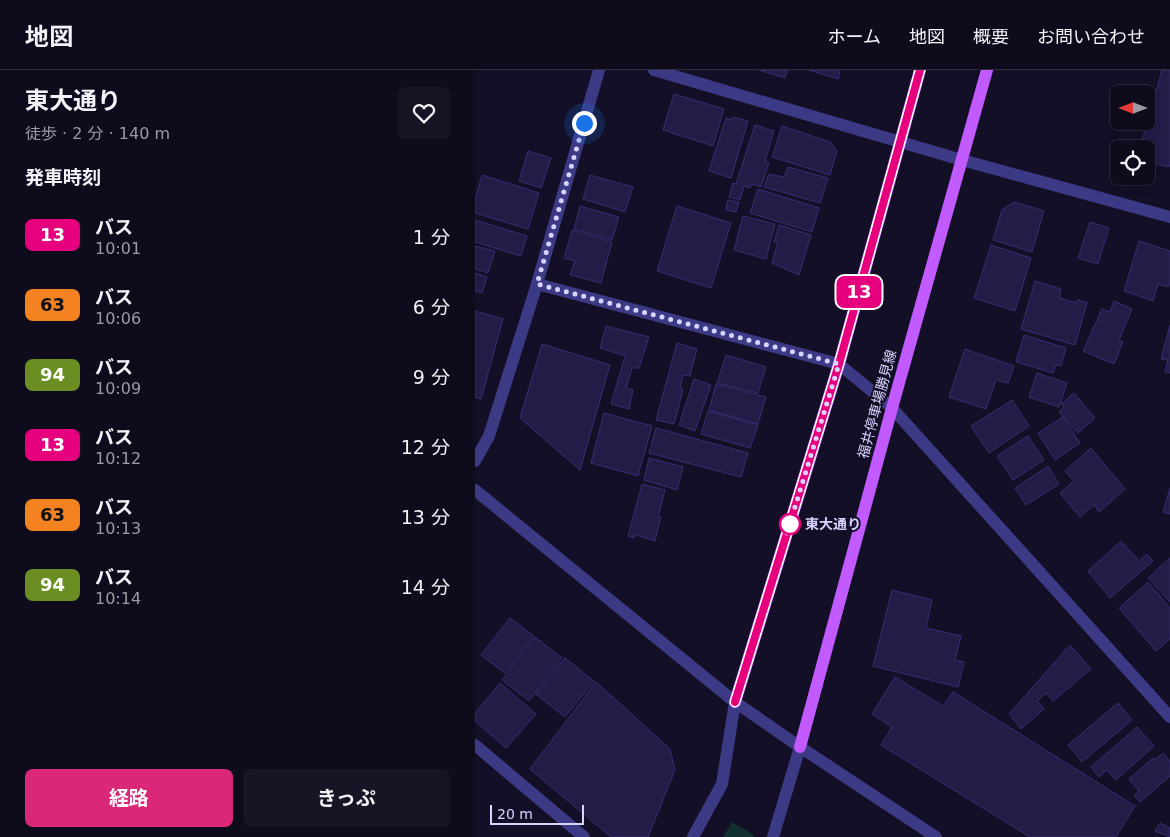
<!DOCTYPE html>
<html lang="ja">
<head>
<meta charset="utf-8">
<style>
  body { margin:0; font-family:"DejaVu Sans","Noto Sans JP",sans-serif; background:#171425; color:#f1f3f6; height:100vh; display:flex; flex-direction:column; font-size:19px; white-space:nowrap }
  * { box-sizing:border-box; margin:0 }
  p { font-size:16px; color:#9b9ba3 }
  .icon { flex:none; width:28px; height:28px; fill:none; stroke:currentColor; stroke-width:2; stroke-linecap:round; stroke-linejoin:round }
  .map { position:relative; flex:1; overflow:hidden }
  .panel { display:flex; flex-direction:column; background:#0e0b1c; width:475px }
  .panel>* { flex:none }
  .badge { padding:0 10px; border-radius:8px; font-size:18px; line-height:32px }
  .needle { width:32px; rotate:270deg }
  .tools { position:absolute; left:635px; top:15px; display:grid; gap:10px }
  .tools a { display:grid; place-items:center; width:45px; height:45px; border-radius:8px; background:#0e0b1c; box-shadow:0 2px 8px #0003,0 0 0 1px #2e2b3b; font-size:25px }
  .scale { position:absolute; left:15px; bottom:12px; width:94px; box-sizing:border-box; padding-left:5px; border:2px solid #d9d4ff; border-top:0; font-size:14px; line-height:18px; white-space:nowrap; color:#d9d4ff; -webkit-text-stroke:4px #130f26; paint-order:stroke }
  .you { position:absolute; width:25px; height:25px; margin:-12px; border:4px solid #fff; border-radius:50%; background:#1a73e8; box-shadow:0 0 0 8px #1a73e833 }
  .map>.badge { position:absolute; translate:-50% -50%; box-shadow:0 0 0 2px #fff }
  h2 { padding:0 25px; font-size:19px; line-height:45px }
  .round { display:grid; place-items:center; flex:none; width:52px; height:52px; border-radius:8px; background:#171425 }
  .overview { display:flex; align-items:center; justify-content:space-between; height:85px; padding:0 25px }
  h1 { font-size:24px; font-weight:700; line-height:38px }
  .action { display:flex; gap:10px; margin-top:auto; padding:10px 25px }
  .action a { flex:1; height:58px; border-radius:8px; background:#db2777; color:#fff; font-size:20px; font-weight:700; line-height:58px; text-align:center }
  .action a+a { background:#171425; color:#f1f3f6 }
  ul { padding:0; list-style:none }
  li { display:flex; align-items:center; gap:15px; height:70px; padding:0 25px }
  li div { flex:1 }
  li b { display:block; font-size:19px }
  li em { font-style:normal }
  li .badge { min-width:55px; font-weight:700; text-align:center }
  header { display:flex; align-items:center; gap:30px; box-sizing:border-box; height:70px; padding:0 25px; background:#0e0b1c; border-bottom:1px solid #2e2b3b }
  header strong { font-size:24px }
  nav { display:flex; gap:28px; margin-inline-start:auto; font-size:18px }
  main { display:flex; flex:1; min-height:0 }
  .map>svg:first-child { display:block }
  .green { fill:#12302f }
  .building { fill:#241b47; stroke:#3b2d73 }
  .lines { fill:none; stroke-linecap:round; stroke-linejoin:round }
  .minor { stroke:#3d3a85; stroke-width:12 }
  .major { stroke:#c25bff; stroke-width:12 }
  .line-casing { stroke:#fff; stroke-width:11 }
  .line { stroke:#e6007e; stroke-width:8 }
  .walk { stroke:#d9d4ff; stroke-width:5; stroke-dasharray:0 9 }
  .stop-dot { fill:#fff; stroke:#e6007e; stroke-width:2.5 }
  .labels { text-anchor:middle; stroke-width:4; stroke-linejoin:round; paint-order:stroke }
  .street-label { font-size:14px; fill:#d9d4ff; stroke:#130f26 }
  .stop-label { font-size:14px; font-weight:bold; fill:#d9d4ff; stroke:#130f26; text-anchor:start }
</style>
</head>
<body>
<header>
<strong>地図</strong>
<nav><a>ホーム</a><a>地図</a><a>概要</a><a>お問い合わせ</a></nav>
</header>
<main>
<section class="panel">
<div class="overview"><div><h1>東大通り</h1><p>徒歩 · 2 分 · 140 m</p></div><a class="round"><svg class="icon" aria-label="heart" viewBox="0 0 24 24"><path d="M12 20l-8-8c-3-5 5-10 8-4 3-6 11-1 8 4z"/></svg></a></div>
<h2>発車時刻</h2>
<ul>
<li><span class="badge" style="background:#e6007e;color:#fff">13</span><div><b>バス</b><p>10:01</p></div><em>1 分</em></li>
<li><span class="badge" style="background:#f58220;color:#111">63</span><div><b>バス</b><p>10:06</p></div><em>6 分</em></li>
<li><span class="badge" style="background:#6b8e23;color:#fff">94</span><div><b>バス</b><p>10:09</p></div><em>9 分</em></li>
<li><span class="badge" style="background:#e6007e;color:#fff">13</span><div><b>バス</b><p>10:12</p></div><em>12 分</em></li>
<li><span class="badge" style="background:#f58220;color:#111">63</span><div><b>バス</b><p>10:13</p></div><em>13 分</em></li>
<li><span class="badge" style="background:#6b8e23;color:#fff">94</span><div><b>バス</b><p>10:14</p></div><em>14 分</em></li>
</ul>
<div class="action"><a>経路</a><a>きっぷ</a></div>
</section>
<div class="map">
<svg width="695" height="767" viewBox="0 0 695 767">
  <rect width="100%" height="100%" fill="#130f26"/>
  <path class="green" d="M 257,752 L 279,765 L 278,767 L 248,767 Z"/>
  <g class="building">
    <path d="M 284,0 L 313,0 L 310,8 Z"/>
    <path d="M 334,0 L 365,0 L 363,9 Z"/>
    <path d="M 687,0 L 695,0 L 695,94 L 694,97 L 671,92 L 671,79 L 665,79 L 670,60 L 659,57 L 661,51 L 671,51 L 671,32 L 678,33 Z"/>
    <path d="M 199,24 L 249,39 L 238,76 L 188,60 Z"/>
    <path d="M 259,47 L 273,51 L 256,108 L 234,101 L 251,48 L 257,50 Z"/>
    <path d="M 280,55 L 299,61 L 290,91 L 294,92 L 286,117 L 276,114 L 275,118 L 269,116 L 265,130 L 254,127 L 258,113 L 261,114 Z"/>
    <path d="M 307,56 L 355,72 L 362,81 L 355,105 L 297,87 Z"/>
    <path d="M 53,81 L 76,88 L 66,118 L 44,111 Z"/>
    <path d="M 313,97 L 353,108 L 345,133 L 289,117 L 294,104 L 309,107 Z"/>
    <path d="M 7,105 L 64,123 L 53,159 L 0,143 L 0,130 Z"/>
    <path d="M 115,105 L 158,117 L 150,142 L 108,129 Z"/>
    <path d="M 283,119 L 344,138 L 337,162 L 275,143 Z"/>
    <path d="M 253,130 L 264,132 L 261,142 L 251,140 Z"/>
    <path d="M 539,132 L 569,141 L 557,182 L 518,170 L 527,140 Z"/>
    <path d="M 105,136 L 144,147 L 137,170 L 99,159 Z"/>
    <path d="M 202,136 L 256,153 L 236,218 L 182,201 Z"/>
    <path d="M 268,146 L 300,154 L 291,189 L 259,180 Z"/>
    <path d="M 0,150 L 52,166 L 46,186 L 0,172 Z"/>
    <path d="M 615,152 L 634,158 L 623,194 L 603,188 Z"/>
    <path d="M 304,155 L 336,165 L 324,205 L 297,193 L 303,172 L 299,172 Z"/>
    <path d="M 97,160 L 137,172 L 126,213 L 95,205 L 100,191 L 89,188 Z"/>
    <path d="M 664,171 L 695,181 L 695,212 L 693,217 L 683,214 L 678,231 L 649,221 Z"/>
    <path d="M 516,175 L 556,188 L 540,241 L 499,228 Z"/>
    <path d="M 0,176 L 20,181 L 13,203 L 0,199 Z"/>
    <path d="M 0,203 L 12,207 L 7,223 L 0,221 Z"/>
    <path d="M 560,211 L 586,219 L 584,228 L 602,233 L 603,230 L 612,233 L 600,275 L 546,259 Z"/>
    <path d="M 639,231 L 657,239 L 644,270 L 648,272 L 639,294 L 608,281 L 627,239 L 635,242 Z"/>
    <path d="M 0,241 L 28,249 L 6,329 L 0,327 Z"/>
    <path d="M 695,255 L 695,303 L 690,302 L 693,290 L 686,289 Z"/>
    <path d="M 131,256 L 174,267 L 164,298 L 157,298 L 151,318 L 158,320 L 154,339 L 136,334 L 150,286 L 125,278 Z"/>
    <path d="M 549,265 L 591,278 L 586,296 L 581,295 L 578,303 L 541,292 Z"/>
    <path d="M 202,273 L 222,279 L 215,306 L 208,305 L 205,319 L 208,320 L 199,354 L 181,350 Z"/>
    <path d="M 67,274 L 135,295 L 105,400 L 45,348 Z"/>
    <path d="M 490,279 L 539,296 L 533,313 L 521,310 L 511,339 L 474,327 Z"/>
    <path d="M 251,285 L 291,297 L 283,323 L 242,313 Z"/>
    <path d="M 562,303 L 592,313 L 584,337 L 554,327 Z"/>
    <path d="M 219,309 L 236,315 L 220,361 L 204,355 Z"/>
    <path d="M 241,314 L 291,327 L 283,354 L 234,340 Z"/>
    <path d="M 599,323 L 620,348 L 603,363 L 584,342 L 589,337 L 586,334 Z"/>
    <path d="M 537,330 L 554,356 L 514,383 L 496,356 Z"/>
    <path d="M 233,341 L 283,355 L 275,378 L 226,364 Z"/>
    <path d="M 129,343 L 177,356 L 163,406 L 116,393 Z"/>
    <path d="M 588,347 L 605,373 L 580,390 L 563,363 Z"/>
    <path d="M 181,358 L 273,383 L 266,407 L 174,383 Z"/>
    <path d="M 553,366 L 569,390 L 538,410 L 522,386 Z"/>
    <path d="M 616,378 L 650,419 L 624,442 L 619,435 L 605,447 L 585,423 L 599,411 L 590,401 Z"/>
    <path d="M 174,388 L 208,397 L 202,420 L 169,410 Z"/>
    <path d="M 573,396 L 584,414 L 551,435 L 540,418 Z"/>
    <path d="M 167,414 L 190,420 L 183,447 L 186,447 L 180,471 L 161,465 L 159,468 L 153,466 Z"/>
    <path d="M 695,418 L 695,444 L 688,442 Z"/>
    <path d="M 646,471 L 664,491 L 672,484 L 678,491 L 635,528 L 613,501 Z"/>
    <path d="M 695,488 L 695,532 L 673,508 Z"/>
    <path d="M 673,512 L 695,538 L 695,569 L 681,581 L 644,538 Z"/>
    <path d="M 417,520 L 457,530 L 451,558 L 486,566 L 480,590 L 489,592 L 483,617 L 398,596 Z"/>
    <path d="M 35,548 L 59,566 L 30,603 L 6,585 Z"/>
    <path d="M 60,567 L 87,588 L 54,631 L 27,610 Z"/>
    <path d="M 595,575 L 616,599 L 578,631 L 571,623 L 562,631 L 569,639 L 546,659 L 534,644 Z"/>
    <path d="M 90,588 L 119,611 L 90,647 L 61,624 Z"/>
    <path d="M 420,607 L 468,636 L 478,622 L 660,736 L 641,767 L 555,767 L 406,675 L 417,657 L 397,644 Z"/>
    <path d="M 121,612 L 195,679 L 200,700 L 173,767 L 136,767 L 55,699 Z"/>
    <path d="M 25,613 L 61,644 L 31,678 L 0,651 L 0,643 Z"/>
    <path d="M 643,633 L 657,650 L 607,692 L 593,675 Z"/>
    <path d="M 662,657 L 679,676 L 641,710 L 632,700 L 624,707 L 616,697 Z"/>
    <path d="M 688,683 L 695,691 L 695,706 L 665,732 L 659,725 L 664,721 L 654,709 L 678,688 L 680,690 Z"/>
    <path d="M 685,753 L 695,758 L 695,767 L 680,761 Z"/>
  </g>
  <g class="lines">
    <g class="minor">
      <path d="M 179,0 L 487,90 L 695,147"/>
      <path d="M 62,214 L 364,294 L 417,338 L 695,647"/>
      <path d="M 0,391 L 14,366 L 62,214 L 124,0"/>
      <path d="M 0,420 L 260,632 L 325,677 L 461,767"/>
      <path d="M 0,675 L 109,767"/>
      <path d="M 218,767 L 247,714 L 260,632"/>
      <path d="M 298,767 L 325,677"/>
    </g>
    <g class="major">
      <path d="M 260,632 L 364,294 L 445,0"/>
      <path d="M 325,677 L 417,338 L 512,0"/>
    </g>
  </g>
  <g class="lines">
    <g class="line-casing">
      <path id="line" d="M 260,632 L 364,294 L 445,0"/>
    </g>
    <use href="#line" class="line"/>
    <path class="walk" d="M 109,53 L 62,214 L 364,294 L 312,463 L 315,454"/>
  </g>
  <circle class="stop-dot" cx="315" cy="454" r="10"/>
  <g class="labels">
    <g class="street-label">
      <text transform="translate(402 334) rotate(-75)" y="5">福井停車場勝見線</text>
    </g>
    <g class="stop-label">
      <text x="330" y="459">東大通り</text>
    </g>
  </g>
</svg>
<div class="tools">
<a><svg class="needle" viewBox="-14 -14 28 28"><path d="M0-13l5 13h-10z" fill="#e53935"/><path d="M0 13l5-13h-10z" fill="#9b9ba3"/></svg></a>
<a><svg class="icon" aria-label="locate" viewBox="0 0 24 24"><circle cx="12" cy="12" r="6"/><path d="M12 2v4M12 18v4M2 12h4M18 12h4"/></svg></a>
</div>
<div class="scale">20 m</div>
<div class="you" style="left:109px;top:53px"></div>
<b class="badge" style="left:384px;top:222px;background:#e6007e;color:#fff">13</b>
</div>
</main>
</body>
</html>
